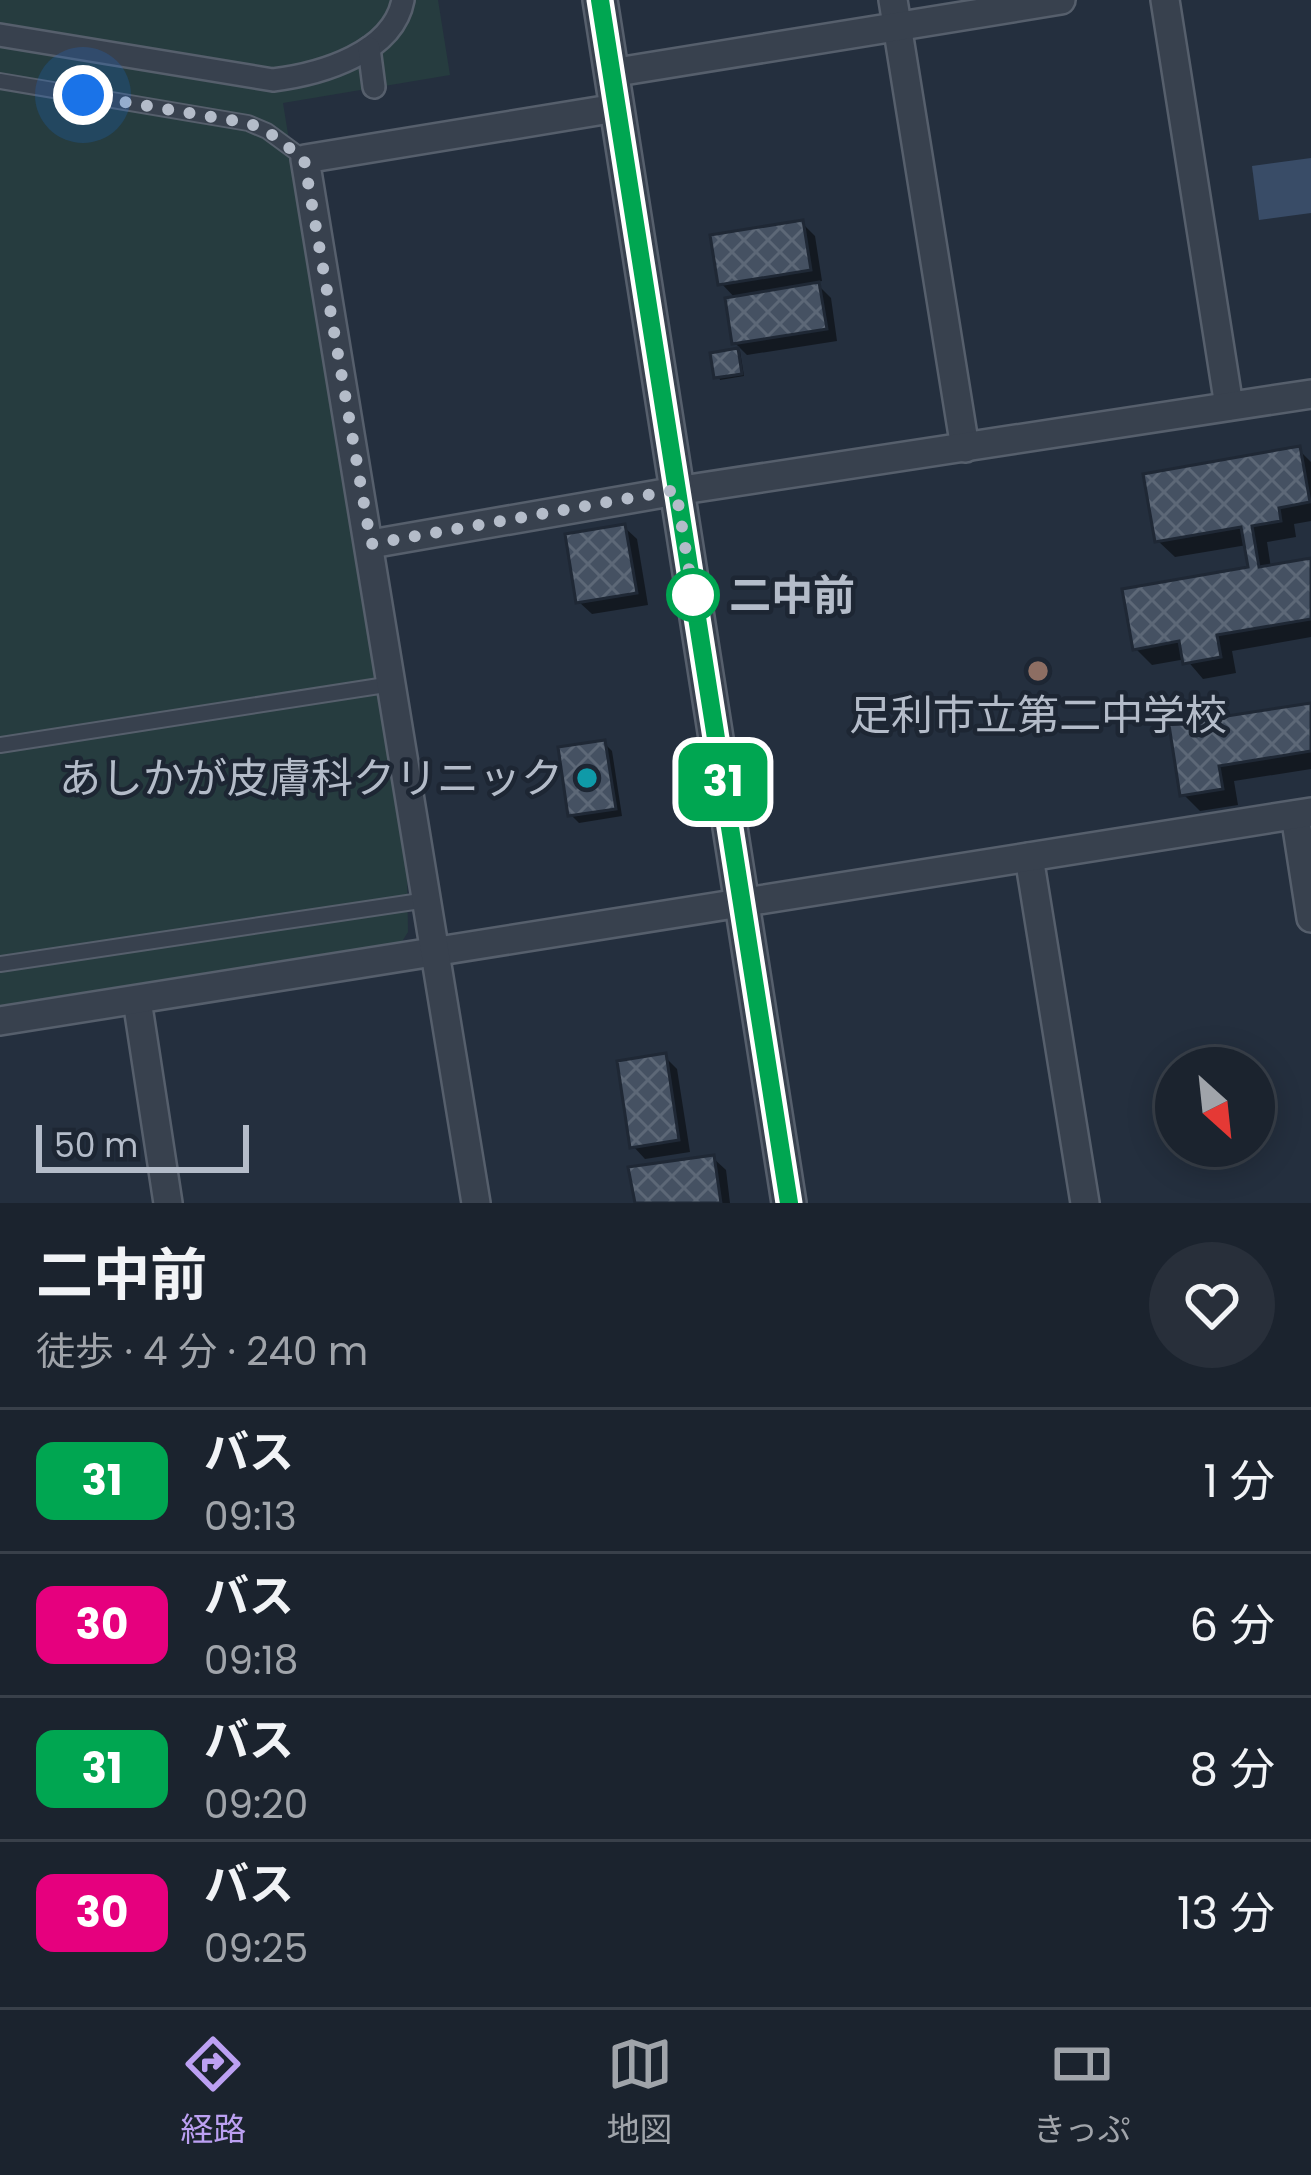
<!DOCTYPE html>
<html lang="ja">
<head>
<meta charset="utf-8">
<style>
  body { margin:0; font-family:Poppins,"Noto Sans JP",sans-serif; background:#282f3a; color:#f1f3f6; height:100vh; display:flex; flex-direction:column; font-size:45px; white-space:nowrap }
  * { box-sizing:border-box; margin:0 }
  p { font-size:39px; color:#a0a4aa }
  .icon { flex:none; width:66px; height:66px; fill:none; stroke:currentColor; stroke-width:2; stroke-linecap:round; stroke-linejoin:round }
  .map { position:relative; height:1203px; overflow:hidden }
  .details { display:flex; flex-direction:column; background:#1b232e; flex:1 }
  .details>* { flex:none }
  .badge { padding:0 24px; border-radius:18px; font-size:42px; line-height:78px }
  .needle { width:78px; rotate:153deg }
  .controls { position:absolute; left:1155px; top:1047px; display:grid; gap:24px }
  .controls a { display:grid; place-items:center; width:120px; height:120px; border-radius:50%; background:#1b232e; box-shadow:0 6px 30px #0003,0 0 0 3px #39404a; font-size:60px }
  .scale { position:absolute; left:36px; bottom:30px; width:213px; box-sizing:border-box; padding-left:12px; border:6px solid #b4bcc9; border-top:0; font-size:33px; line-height:42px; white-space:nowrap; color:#b4bcc9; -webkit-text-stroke:9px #1d2633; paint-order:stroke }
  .you { position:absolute; width:60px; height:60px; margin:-30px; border:9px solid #fff; border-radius:50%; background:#1a73e8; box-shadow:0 0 0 18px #1a73e833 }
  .map>.badge { position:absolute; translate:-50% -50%; box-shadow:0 0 0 6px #fff }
  .round { display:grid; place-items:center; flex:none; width:126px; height:126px; border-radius:63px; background:#282f3a }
  .head { display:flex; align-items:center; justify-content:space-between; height:204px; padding:0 36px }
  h1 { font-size:57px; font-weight:700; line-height:90px }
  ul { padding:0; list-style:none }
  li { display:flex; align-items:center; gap:36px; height:144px; padding:0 36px; border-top:3px solid #39404a }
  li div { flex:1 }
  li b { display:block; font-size:45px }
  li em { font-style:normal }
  li .badge { min-width:132px; font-weight:700; text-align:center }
  .tabs { display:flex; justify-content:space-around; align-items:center; height:168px; border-top:3px solid #39404a; background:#1b232e; font-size:33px; color:#a0a4aa }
  .tabs a { display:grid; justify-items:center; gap:6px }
  .tabs .current { color:#bca0f2 }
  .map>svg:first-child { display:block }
  .pitch { fill:#263c3f }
  .water { fill:#394c67 }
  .shadow { fill:#0007 }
  .building { fill:url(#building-cross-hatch); stroke:#1f2835; stroke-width:3 }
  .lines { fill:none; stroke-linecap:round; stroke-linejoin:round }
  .service-casing { stroke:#565f6c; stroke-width:18 }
  .pedestrian-casing { stroke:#565f6c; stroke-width:26 }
  .minor-casing { stroke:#565f6c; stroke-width:32 }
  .tertiary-casing { stroke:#565f6c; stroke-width:38 }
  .service { stroke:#38414e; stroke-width:14 }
  .pedestrian { stroke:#38414e; stroke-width:21 }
  .minor { stroke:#38414e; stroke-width:27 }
  .tertiary { stroke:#38414e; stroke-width:33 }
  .line-casing { stroke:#fff; stroke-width:27 }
  .line { stroke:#00a651; stroke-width:18 }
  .walk { stroke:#b4bcc9; stroke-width:12; stroke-dasharray:0 21.6 }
  .stop-dot { fill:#fff; stroke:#00a651; stroke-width:6 }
  .education-dot { fill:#8d6e63; stroke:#1d2633; stroke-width:4.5 }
  .culture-dot { fill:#0f9aa8; stroke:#1d2633; stroke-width:4.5 }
  .labels { text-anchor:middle; stroke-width:9; stroke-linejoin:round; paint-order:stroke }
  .stop-label { font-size:42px; font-weight:bold; fill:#b4bcc9; stroke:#1d2633; text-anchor:start }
  .poi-label { font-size:42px; fill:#b4bcc9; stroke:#1d2633 }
</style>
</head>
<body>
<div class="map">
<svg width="1311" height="1203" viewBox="0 0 1311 1203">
  <defs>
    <pattern id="building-cross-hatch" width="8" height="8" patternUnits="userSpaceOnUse" patternTransform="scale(3)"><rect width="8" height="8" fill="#455162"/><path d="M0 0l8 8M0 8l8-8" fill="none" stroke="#5d6877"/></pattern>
  </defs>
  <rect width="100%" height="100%" fill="#242f3e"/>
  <path class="pitch" d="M 0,0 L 438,0 L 450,75 L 283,103 L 407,874 L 408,932 L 401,943 L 0,1007 Z"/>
  <path class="water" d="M 1311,158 L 1311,213 L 1259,220 L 1252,166 Z"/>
  <g class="shadow">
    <path d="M 802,223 L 815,236 L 822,281 L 815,282 L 831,298 L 837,341 L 747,355 L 735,343 L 736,299 L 721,283 Z"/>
    <path d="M 740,351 L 744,376 L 720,380 L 714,355 Z"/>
    <path d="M 1299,450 L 1311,462 L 1311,521 L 1294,524 L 1296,537 L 1267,542 L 1271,568 L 1311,561 L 1311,637 L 1232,651 L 1236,673 L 1203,679 L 1186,659 L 1152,665 L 1135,648 L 1251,569 L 1247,545 L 1175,557 L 1158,541 Z"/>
    <path d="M 624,527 L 637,539 L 648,605 L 592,614 L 579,602 Z"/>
    <path d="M 1311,706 L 1311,769 L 1234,781 L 1238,805 L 1200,811 L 1183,794 L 1173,728 Z"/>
    <path d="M 604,743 L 612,751 L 622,816 L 579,823 L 571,815 Z"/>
    <path d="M 665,1057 L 677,1069 L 690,1152 L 645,1159 L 633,1146 Z"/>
    <path d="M 713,1158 L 726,1170 L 730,1203 L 638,1203 Z"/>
  </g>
  <g class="building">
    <path d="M 803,220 L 811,270 L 718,285 L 710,235 Z"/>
    <path d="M 819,282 L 827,329 L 732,344 L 725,298 Z"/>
    <path d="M 738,348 L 742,374 L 714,378 L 710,353 Z"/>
    <path d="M 1300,446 L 1310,502 L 1279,508 L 1281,521 L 1252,526 L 1259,567 L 1311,558 L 1311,619 L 1217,635 L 1221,657 L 1183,664 L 1179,641 L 1133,650 L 1122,589 L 1248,567 L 1241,527 L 1155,542 L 1143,474 Z"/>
    <path d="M 625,524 L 637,593 L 576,603 L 565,534 Z"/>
    <path d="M 1311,703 L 1311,751 L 1219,766 L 1223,789 L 1180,796 L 1169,725 Z"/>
    <path d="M 605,740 L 616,809 L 568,816 L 558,747 Z"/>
    <path d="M 666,1053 L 679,1140 L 630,1148 L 617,1061 Z"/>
    <path d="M 714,1155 L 721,1203 L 635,1203 L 628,1167 Z"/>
  </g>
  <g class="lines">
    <g class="service-casing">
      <g id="service">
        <path d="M 0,81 L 248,123 L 267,131 L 305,159"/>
        <path d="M 0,745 L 392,684"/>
        <path d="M 0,964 L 427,900"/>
      </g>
    </g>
    <g class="pedestrian-casing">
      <g id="pedestrian">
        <path d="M 0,35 L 273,80 C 321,74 393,53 403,0"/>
        <path d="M 369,48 L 374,87"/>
      </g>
    </g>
    <g class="minor-casing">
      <g id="minor">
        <path d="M 893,0 L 965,448"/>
        <path d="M 1165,0 L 1229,406"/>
        <path d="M 611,73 L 1061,0"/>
        <path d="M 371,544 L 676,491 L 1311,394"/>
        <path d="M 1295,815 L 1311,918"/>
        <path d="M 1029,857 L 1085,1203"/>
        <path d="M 137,1000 L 168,1203"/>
        <path d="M 0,1021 L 1311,812"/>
        <path d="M 476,1203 L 305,159 L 616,108"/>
      </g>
    </g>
    <g class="tertiary-casing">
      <path id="tertiary" d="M 600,0 L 789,1203"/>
    </g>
    <use href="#service" class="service"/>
    <use href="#pedestrian" class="pedestrian"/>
    <use href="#minor" class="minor"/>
    <use href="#tertiary" class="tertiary"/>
  </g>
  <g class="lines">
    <g class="line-casing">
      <path id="line" d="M 600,0 L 789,1203"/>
    </g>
    <use href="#line" class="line"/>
    <path class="walk" d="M 83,95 L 248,123 L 267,131 L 304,159 L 371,544 L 676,490 L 693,595"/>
  </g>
  <circle class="stop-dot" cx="693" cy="595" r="24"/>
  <circle class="education-dot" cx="1038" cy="671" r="12"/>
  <circle class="culture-dot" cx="587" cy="778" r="12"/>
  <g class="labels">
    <g class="stop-label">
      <text x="729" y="610">二中前</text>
    </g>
    <g class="poi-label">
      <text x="1038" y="730">足利市立第二中学校</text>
      <text x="563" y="793" text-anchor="end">あしかが皮膚科クリニック</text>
    </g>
  </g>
</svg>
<div class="controls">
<a><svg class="needle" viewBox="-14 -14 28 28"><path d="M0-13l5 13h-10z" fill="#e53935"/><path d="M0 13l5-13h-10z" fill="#a0a4aa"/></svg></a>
</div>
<div class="scale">50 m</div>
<div class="you" style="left:83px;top:95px"></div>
<b class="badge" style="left:723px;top:782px;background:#00a651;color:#fff">31</b>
</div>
<section class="details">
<div class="head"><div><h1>二中前</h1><p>徒歩 · 4 分 · 240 m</p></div><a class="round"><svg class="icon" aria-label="heart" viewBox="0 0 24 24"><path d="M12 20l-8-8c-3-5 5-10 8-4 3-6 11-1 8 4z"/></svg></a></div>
<ul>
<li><span class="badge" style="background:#00a651;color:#fff">31</span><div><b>バス</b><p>09:13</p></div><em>1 分</em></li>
<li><span class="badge" style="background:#e6007e;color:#fff">30</span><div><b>バス</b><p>09:18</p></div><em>6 分</em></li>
<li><span class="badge" style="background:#00a651;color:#fff">31</span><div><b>バス</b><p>09:20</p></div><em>8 分</em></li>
<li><span class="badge" style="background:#e6007e;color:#fff">30</span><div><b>バス</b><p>09:25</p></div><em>13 分</em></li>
</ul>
</section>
<nav class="tabs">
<a class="current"><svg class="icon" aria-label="directions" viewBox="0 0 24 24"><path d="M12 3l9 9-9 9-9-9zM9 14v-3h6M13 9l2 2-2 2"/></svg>経路</a>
<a><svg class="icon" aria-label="map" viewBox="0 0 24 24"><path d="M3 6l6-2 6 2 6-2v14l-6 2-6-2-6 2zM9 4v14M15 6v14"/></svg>地図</a>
<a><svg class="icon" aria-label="tickets" viewBox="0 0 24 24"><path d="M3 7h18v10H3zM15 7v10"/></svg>きっぷ</a>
</nav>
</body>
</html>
